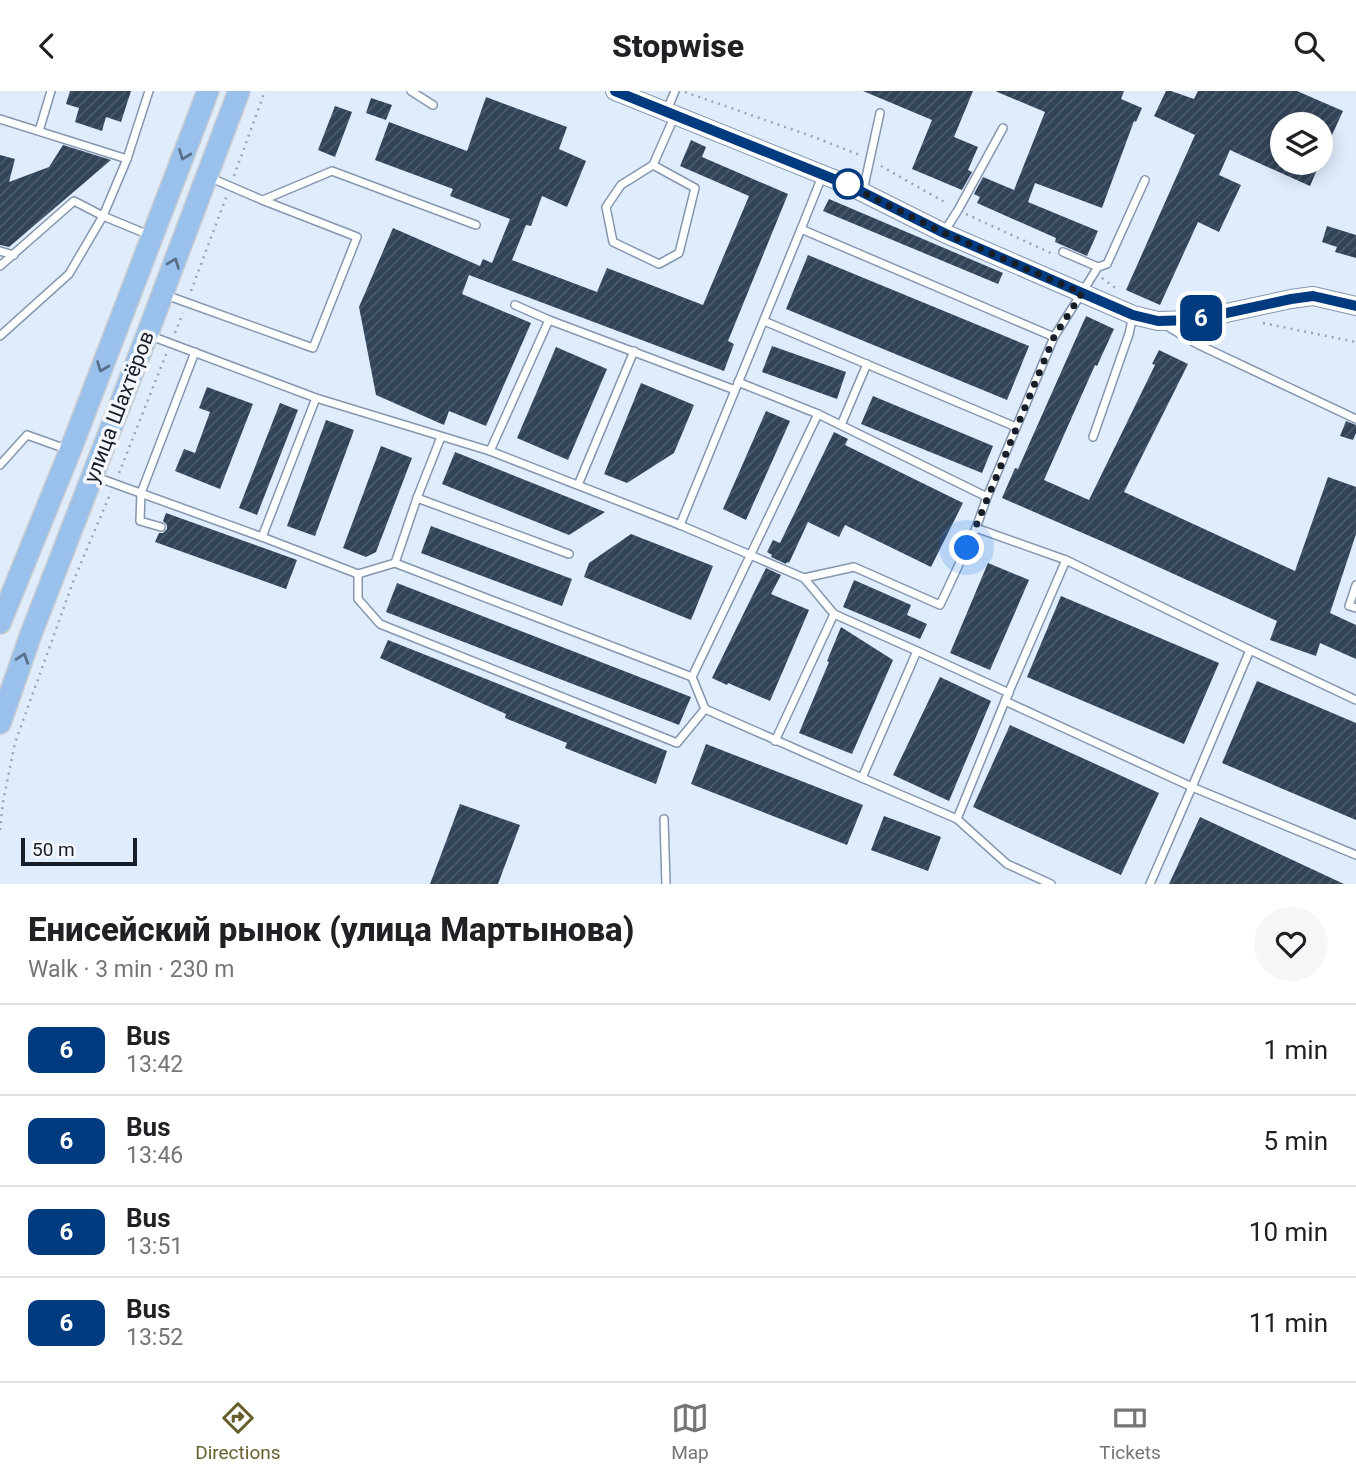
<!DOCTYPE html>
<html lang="en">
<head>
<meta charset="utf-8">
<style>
  body { margin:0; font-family:Roboto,sans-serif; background:#f6f6f6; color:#202124; height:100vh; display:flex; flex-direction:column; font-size:26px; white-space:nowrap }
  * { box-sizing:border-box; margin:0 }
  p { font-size:23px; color:#757577 }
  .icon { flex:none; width:38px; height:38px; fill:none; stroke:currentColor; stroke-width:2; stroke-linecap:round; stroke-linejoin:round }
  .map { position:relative; height:793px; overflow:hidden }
  .sheet { display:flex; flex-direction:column; background:#fff; flex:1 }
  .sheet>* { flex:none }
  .badge { padding:0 14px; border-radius:10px; font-size:24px; line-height:46px }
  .controls { position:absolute; left:1270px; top:21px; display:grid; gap:14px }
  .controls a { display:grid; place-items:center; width:63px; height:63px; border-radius:50%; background:#fff; box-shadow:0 4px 18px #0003; font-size:35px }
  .scale { position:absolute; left:21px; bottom:18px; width:116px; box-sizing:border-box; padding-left:7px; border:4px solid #171e27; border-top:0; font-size:19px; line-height:24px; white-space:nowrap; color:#171e27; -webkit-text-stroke:5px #f4f8fd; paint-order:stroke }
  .you { position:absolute; width:35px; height:35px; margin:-18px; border:5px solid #fff; border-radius:50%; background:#1a73e8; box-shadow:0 0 0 10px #1a73e833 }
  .map>.badge { position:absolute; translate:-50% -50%; box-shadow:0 0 0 4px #fff }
  .round { display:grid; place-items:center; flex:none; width:74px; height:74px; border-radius:37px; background:#f6f6f6 }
  .overview { display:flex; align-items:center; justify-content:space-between; height:119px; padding:0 28px }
  h1 { font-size:33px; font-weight:800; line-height:52px }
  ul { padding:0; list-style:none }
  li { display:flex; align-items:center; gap:21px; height:91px; padding:0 28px; border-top:2px solid #e0e0e0 }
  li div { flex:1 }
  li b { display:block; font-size:26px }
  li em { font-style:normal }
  li .badge { min-width:77px; font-weight:700; text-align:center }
  header { display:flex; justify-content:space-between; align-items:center; height:91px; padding:0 28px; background:#fff; font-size:32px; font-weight:800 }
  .tab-bar { display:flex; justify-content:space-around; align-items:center; height:98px; border-top:2px solid #e0e0e0; background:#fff; font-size:19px; color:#757577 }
  .tab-bar a { display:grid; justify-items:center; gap:4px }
  .tab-bar .on { color:#67602d }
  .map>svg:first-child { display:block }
  .building { fill:url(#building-hatch) }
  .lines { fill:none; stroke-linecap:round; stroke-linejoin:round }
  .service-casing { stroke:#8397af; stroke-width:10 }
  .tertiary-casing { stroke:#8397af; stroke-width:20 }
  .primary-casing { stroke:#cccecf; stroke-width:24 }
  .path { stroke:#9aa5b2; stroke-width:2.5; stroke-dasharray:2 5; stroke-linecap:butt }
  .service { stroke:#fff; stroke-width:7 }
  .tertiary { stroke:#fff; stroke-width:18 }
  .primary { stroke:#99c1ec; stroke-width:21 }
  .oneway { stroke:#58708a }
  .line-casing { stroke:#fff; stroke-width:16 }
  .line { stroke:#003b80; stroke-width:10 }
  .walk { stroke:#171e27; stroke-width:7; stroke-dasharray:0 12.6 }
  .stop-dot { fill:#fff; stroke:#003b80; stroke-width:3.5 }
  .labels { text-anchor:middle; stroke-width:7; stroke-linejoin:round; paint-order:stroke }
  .street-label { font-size:21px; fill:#171e27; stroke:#f4f8fd }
</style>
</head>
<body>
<header><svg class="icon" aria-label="back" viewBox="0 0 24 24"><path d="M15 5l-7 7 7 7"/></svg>Stopwise<svg class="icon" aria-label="search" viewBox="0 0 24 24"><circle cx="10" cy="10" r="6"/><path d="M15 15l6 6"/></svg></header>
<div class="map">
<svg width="1356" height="793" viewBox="0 0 1356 793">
  <defs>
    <pattern id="building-hatch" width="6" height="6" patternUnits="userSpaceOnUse" patternTransform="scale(1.75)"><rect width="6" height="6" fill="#324458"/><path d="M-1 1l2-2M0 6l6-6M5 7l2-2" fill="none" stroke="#4d5c6c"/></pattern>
  </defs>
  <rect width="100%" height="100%" fill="#dfecfb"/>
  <g class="building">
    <path d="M 70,0 L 131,0 L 121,31 L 106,26 L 102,40 L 75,31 L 79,17 L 66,13 Z"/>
    <path d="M 863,0 L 973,0 L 954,46 L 978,56 L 968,79 L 972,81 L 962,99 L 912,78 L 932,29 Z"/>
    <path d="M 995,0 L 1124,0 L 1121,8 L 1142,17 L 1136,31 L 1134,30 L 1102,117 L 1035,92 L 1028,111 L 1098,140 L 1087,165 L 1055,151 L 1056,147 L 977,112 L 980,106 L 974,103 L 983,86 L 1014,99 L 1045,21 Z"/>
    <path d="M 1166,0 L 1171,0 L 1194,8 L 1198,0 L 1297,0 L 1343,20 L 1321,68 L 1321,33 L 1283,33 L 1283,72 L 1320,72 L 1310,95 L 1230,59 L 1219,84 L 1241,94 L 1219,141 L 1198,131 L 1160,214 L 1126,199 L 1195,44 L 1154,25 Z"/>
    <path d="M 486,6 L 567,36 L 559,58 L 586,70 L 567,116 L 542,105 L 531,135 L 526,134 L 512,169 L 597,201 L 607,177 L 703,214 L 749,105 L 680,75 L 691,49 L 706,56 L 702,66 L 788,103 L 728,250 L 734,253 L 724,280 L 469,184 L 462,203 L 531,232 L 486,335 L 449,320 L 444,334 L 376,304 L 359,216 L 393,137 L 480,175 L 483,168 L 492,172 L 510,128 L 450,105 L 453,98 L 375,69 L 389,31 L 467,60 Z"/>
    <path d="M 371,7 L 392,14 L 386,29 L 366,22 Z"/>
    <path d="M 335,15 L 352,21 L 335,66 L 318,59 Z"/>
    <path d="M 63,54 L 111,69 L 9,156 L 0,154 L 0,64 L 15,68 L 9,91 L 49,76 Z"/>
    <path d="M 829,108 L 1003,182 L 998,193 L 823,120 Z"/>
    <path d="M 1327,135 L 1356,144 L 1356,167 L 1335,161 L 1337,156 L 1322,151 Z"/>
    <path d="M 808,164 L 1029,255 L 1007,309 L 786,218 Z"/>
    <path d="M 1086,225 L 1114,238 L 1097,275 L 1095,274 L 1044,389 L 1089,409 L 1155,274 L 1152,273 L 1159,259 L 1188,273 L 1124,401 L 1295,480 L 1328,386 L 1356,396 L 1356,443 L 1330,522 L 1356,534 L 1356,568 L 1320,552 L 1316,565 L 1270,549 L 1277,530 L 1108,453 L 1002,407 L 1015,377 L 1018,378 Z"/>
    <path d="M 772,255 L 846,281 L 837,308 L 762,281 Z"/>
    <path d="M 556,256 L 607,278 L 568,369 L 517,347 Z"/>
    <path d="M 641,292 L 694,314 L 674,362 L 627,392 L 604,383 Z"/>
    <path d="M 207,296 L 253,313 L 220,398 L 175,380 L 184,358 L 195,362 L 210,321 L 199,317 Z"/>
    <path d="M 873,305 L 993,355 L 982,382 L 861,333 Z"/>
    <path d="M 280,312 L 298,319 L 257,424 L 239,417 Z"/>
    <path d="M 766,320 L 790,330 L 746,429 L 723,418 Z"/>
    <path d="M 326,329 L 354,339 L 315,445 L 287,435 Z"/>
    <path d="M 1346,330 L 1356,334 L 1356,342 L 1353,349 L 1340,345 Z"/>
    <path d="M 834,341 L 848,348 L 845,354 L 963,412 L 931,476 L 845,434 L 839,446 L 808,431 L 789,472 L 787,471 L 786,473 L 771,466 L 772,464 L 767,461 L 773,449 L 780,452 Z"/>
    <path d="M 381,355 L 412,367 L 376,461 L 366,466 L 343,457 Z"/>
    <path d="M 455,361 L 605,421 L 569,444 L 442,393 Z"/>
    <path d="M 166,422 L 297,469 L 286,498 L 155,451 L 159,442 L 163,442 L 167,438 L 167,434 L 163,430 Z"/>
    <path d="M 431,435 L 572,488 L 562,515 L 421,462 Z"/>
    <path d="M 631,443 L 713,475 L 691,529 L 584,486 L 589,472 Z"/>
    <path d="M 988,472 L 1029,489 L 990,579 L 950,562 Z"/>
    <path d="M 766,477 L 781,484 L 771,503 L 809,519 L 770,610 L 728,592 L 727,594 L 712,587 Z"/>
    <path d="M 854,489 L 911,514 L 907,524 L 927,533 L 920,548 L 843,516 Z"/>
    <path d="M 397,492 L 691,606 L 679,634 L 386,521 Z"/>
    <path d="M 1061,505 L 1219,572 L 1184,653 L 1027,586 Z"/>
    <path d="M 841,536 L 893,569 L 852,663 L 799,642 L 829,571 L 827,570 Z"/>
    <path d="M 388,549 L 667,660 L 656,693 L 565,657 L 567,652 L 505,627 L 506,623 L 380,567 Z"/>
    <path d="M 940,586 L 991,610 L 949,710 L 893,684 Z"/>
    <path d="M 1257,590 L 1356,632 L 1356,729 L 1222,672 Z"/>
    <path d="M 1010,634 L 1159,702 L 1121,784 L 973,716 Z"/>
    <path d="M 706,653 L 863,714 L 847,754 L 691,693 Z"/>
    <path d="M 460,713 L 520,734 L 498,793 L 430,793 Z"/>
    <path d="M 884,725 L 941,746 L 928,780 L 871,759 Z"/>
    <path d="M 1200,726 L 1344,793 L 1169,793 Z"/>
  </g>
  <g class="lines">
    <g class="service-casing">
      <g id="service">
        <path d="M 411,0 L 433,14"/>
        <path d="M 667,19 L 675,0"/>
        <path d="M 0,28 L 127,68"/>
        <path d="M 39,40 L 51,0"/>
        <path d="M 653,74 L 621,94 L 606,116 L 613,151 L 659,173 L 679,162 L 695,97 L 653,74 L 675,24"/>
        <path d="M 863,100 L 880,22"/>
        <path d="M 263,109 L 332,80 L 476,134"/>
        <path d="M 801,138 L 823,83"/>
        <path d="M 944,141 L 958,119 L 1003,37"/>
        <path d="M 0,160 L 14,164"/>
        <path d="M 1063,161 L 1098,176"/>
        <path d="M 0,175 L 74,110 L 103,125 L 149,144"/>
        <path d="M 163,203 L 313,257 L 357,146 L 262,109 L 211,87"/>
        <path d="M 515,214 L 549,229"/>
        <path d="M 764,230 L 1016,336"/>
        <path d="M 1165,234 L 1197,253 L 1356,328"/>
        <path d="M 0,245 L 69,183 L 103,125 L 127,68 L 149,0"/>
        <path d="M 151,245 L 316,307 L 490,360 L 680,434 L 804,487 L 834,523 L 917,560 L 862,687 L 705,618"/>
        <path d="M 738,291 L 818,323 L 987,406"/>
        <path d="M 841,334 L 867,273"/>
        <path d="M 1093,346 L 1129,243 L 1133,224"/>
        <path d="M 490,360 L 549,229 L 735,299"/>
        <path d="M 0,374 L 27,344 L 69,359"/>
        <path d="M 96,386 L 262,446 L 358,483 L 395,472 L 692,586"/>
        <path d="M 578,394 L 634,260"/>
        <path d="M 417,407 L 569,463"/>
        <path d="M 680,434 L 801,138 L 1054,246"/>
        <path d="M 161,436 L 140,430 L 141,402 L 195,261"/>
        <path d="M 976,437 L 1066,469 L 1250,559 L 1192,696 L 1150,793"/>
        <path d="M 262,446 L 316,307"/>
        <path d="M 395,472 L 417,407 L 441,346"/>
        <path d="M 358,483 L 358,508 L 380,533 L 677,652 L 705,618 L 692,586 L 818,323"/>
        <path d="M 804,487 L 854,476 L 940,514 L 976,437 L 987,406 L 1054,246 L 1098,176 L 1107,173 L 1145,89"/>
        <path d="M 1356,494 L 1349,515 L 1356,517"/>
        <path d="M 1250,559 L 1356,609"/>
        <path d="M 917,560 L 1009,602 L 1005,610 L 1192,696 L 1356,764"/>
        <path d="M 775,650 L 834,523"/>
        <path d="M 862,687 L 957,728 L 1007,773 L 1051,793"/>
        <path d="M 664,728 L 666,793"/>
        <path d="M 957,728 L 1005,610 L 1066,469"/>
      </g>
    </g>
    <g class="tertiary-casing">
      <path id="tertiary" d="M 615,0 L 846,93 L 944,142 L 1133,224 L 1158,230 L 1194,229 L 1291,208 L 1313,205 L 1356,215"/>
    </g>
    <g class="primary-casing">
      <g id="primary">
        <path d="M 0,532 L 70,360 L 208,0"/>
        <path d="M 0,632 L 31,543 L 147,244 L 239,0"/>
      </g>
    </g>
    <g class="path">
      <path d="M 685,1 L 814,46 L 860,64"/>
      <path d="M 881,75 L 948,113"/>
      <path d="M 234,85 L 265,0"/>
      <path d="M 966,123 L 1053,163"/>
      <path d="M 1102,187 L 1117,198"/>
      <path d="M 191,200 L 227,104"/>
      <path d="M 1263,232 L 1356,251"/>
      <path d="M 175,242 L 183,222"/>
      <path d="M 119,382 L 167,261"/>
      <path d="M 0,739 L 3,711 L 15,652 L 73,491 L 111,401"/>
    </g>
    <use href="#service" class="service"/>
    <use href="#tertiary" class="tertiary"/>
    <use href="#primary" class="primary"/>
  </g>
  <defs><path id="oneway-chevron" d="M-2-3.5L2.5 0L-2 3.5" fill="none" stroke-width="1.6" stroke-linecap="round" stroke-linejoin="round" transform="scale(1.75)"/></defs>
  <g class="oneway">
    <use href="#oneway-chevron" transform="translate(184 64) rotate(111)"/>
    <use href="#oneway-chevron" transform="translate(174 172) rotate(-69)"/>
    <use href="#oneway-chevron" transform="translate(102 276) rotate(111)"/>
    <use href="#oneway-chevron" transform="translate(23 567) rotate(-71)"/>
  </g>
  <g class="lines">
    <g class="line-casing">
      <path id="line" d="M 615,0 L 846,93 L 944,142 L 1133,224 L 1158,230 L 1194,229 L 1291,208 L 1313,205 L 1356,215"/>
    </g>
    <use href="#line" class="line"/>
    <path class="walk" d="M 848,93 L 846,93 L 944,142 L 1082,202 L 1054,246 L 967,457"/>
  </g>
  <circle class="stop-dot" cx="848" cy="93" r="14"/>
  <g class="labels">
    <g class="street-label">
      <text transform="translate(119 316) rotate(-69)" y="7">улица Шахтёров</text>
    </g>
  </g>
</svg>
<div class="controls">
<a><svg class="icon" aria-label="layers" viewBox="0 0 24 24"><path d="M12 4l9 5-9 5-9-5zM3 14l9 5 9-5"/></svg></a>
</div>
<div class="scale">50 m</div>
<div class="you" style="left:967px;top:457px"></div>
<b class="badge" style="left:1201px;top:227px;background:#003b80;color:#fff">6</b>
</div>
<section class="sheet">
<div class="overview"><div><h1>Енисейский рынок (улица Мартынова)</h1><p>Walk · 3 min · 230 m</p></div><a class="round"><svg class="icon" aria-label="heart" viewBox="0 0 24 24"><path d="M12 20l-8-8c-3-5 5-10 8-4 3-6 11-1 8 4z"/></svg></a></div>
<ul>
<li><span class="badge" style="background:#003b80;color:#fff">6</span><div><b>Bus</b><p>13:42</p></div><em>1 min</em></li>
<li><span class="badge" style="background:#003b80;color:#fff">6</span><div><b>Bus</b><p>13:46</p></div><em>5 min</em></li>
<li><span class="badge" style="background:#003b80;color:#fff">6</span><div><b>Bus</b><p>13:51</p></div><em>10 min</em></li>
<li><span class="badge" style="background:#003b80;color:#fff">6</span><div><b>Bus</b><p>13:52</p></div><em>11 min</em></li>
</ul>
</section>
<nav class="tab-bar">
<a class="on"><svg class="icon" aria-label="directions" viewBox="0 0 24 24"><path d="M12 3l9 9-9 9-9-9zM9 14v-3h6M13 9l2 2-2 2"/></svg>Directions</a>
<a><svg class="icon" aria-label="map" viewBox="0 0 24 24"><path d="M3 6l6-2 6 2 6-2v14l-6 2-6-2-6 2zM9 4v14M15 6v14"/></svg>Map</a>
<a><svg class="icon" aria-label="tickets" viewBox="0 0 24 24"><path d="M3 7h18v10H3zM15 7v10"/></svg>Tickets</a>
</nav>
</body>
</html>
